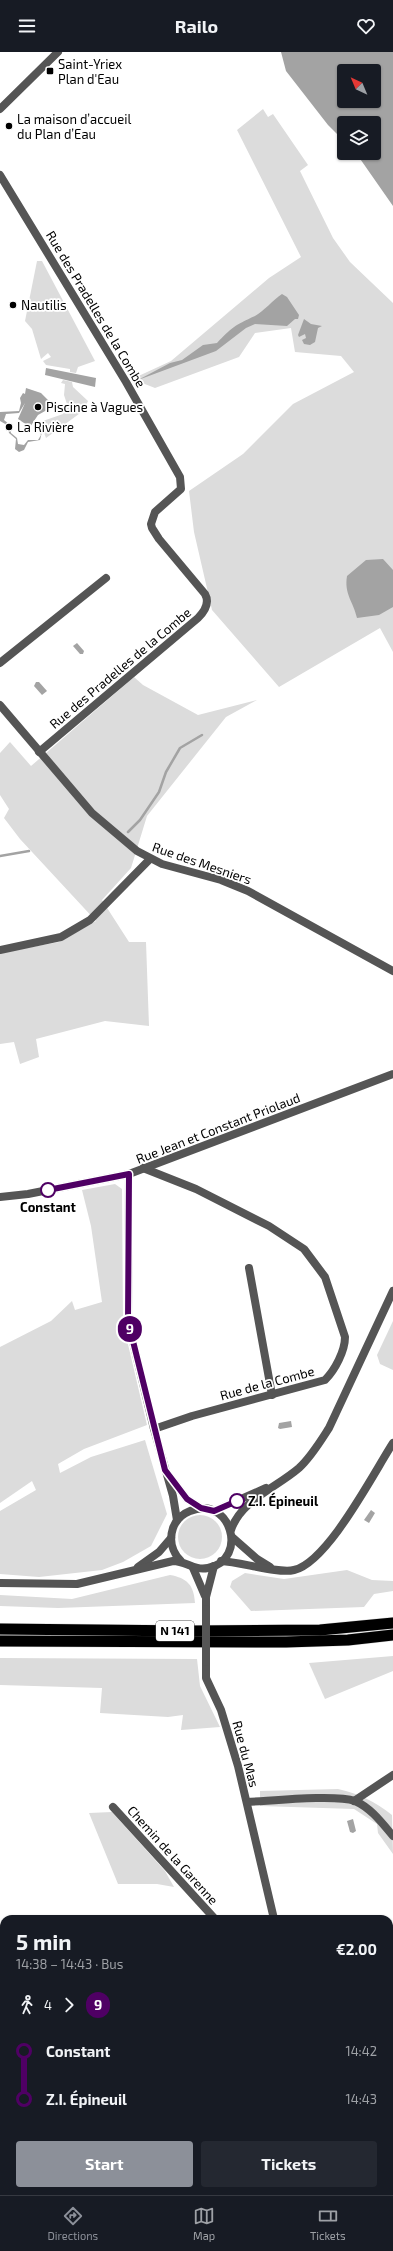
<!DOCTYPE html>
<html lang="en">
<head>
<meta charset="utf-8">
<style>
  body { margin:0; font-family:"Exo 2",sans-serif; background:#242831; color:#f1f3f6; height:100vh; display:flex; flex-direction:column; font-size:15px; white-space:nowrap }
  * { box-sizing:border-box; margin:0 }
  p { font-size:13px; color:#9ea1a6 }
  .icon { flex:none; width:22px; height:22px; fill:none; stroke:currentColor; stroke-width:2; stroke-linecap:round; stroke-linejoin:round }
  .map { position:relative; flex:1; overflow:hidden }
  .panel { position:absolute; left:0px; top:1863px; width:393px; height:280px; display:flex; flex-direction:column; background:#171b24; border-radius:12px 12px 0 0; box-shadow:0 1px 3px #0004 }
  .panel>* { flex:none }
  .badge { padding:0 8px; border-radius:13px; font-size:14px; line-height:26px }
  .needle { width:26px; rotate:316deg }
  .controls { position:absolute; left:337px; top:12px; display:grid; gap:8px }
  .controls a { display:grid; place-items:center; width:44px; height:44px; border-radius:4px; background:#171b24; box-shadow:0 1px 3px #0004; font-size:20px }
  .map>.badge { position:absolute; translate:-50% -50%; box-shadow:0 0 0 2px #fff }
  .legs { display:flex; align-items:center; gap:6px; height:44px; padding:0 16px; font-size:13px }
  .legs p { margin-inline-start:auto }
  .overview { display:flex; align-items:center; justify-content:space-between; height:68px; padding:0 16px }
  h1 { font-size:22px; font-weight:700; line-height:30px }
  .primary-button { display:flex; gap:8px; margin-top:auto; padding:8px 16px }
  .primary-button a { flex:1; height:46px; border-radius:4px; background:#8c9099; color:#fff; font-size:16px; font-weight:700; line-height:46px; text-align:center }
  .primary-button a+a { background:#242831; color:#f1f3f6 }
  ul { padding:0 16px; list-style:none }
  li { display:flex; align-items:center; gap:14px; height:48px; font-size:15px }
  li i { display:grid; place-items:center; width:6px; height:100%; margin:0 5px; background:currentColor }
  li i::after { content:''; width:10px; height:10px; margin:-5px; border:3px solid; border-radius:50%; background:#171b24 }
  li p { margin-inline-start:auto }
  li:first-child i { background:linear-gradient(#0000 50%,currentColor 0) }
  li:last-child i { background:linear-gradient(currentColor 50%,#0000 0) }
  header { display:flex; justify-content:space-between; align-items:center; height:52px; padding:0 16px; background:#171b24; font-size:18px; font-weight:700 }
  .tabs { display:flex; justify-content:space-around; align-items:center; height:56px; border-top:1px solid #363941; background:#171b24; font-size:11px; color:#9ea1a6 }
  .tabs a { display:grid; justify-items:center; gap:2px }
  .tabs .on { color:#8c9099 }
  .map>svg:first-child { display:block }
  .green { fill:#dcdcdc }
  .water { fill:#a3a3a3; fill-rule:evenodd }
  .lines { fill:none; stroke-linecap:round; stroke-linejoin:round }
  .stream { stroke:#a3a3a3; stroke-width:2.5 }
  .highway-casing { stroke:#dbdbdb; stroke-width:12 }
  .minor { stroke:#555; stroke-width:8 }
  .highway { stroke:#000; stroke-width:11 }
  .minor-bridge { stroke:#555; stroke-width:8 }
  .line-1-casing { stroke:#fff; stroke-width:9 }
  .line-1 { stroke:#4f0064; stroke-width:6 }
  .poi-dot { fill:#000; stroke:#fff; stroke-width:1.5 }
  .stop-1-dot { fill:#fff; stroke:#4f0064; stroke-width:2 }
  .labels { text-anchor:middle; stroke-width:3.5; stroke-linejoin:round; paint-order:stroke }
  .shield { fill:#fff; stroke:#4c4c4c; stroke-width:1 }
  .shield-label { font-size:12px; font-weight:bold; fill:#000 }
  .poi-label { font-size:13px; fill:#000; stroke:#fff; text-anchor:start }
  .street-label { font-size:13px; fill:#000; stroke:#fff }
  .stop-label { font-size:13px; font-weight:bold; fill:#000; stroke:#fff }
</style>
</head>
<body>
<header><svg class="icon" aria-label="menu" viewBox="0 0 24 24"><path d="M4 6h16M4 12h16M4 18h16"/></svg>Railo<svg class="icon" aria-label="heart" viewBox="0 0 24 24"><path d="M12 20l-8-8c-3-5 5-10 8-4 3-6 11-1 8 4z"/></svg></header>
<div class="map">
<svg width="393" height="2143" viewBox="0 0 393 2143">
  <rect width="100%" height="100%" fill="#fff"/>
  <g class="green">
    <path d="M 263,57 L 268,65 L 273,62 L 308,113 L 300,119 L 333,186 L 350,210 L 393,251 L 393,600 L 380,576 L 279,635 L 212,558 L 194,480 L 189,439 L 243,402 L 293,352 L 354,320 L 341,304 L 295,300 L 291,276 L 255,281 L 239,305 L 155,336 L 132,327 L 171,309 L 269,226 L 301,205 L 237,78 Z"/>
    <path d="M 37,209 L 42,209 L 95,309 L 78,315 L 76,321 L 70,320 L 70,317 L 46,313 L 43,309 L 51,305 L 48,301 L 41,307 L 32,277 L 25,269 Z"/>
    <path d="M 63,328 L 72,330 L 73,335 L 88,349 L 83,359 L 46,386 L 43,378 L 45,375 L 40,370 L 63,362 L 68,355 L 64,343 L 65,332 L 61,331 Z"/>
    <path d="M 134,625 L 143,633 L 198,663 L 257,648 L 226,665 L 147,764 L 131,816 L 102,848 L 129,890 L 146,890 L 149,974 L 105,969 L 36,987 L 39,1005 L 20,1012 L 14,990 L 0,992 L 0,901 L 59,890 L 96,869 L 20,787 L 4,766 L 9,757 L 0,743 L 0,701 L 10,690 L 31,714 Z"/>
    <path d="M 115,1132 L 122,1137 L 123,1271 L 147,1373 L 84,1397 L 58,1412 L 60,1421 L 91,1405 L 145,1388 L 167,1462 L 151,1494 L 123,1510 L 102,1518 L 39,1525 L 0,1522 L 0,1459 L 36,1438 L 32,1429 L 0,1451 L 0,1295 L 51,1269 L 72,1249 L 75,1258 L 102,1250 L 91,1174 L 82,1138 Z"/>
    <path d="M 393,1269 L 393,1318 L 380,1312 L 377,1303 Z"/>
    <circle cx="200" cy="1485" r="22"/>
    <path d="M 347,1518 L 372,1528 L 393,1529 L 393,1539 L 374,1542 L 364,1555 L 251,1559 L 230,1535 L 232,1529 L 245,1521 L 284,1527 Z"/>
    <path d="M 170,1523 C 187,1526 194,1533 195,1551 L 58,1556 L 0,1554 L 0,1543 L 72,1547 Z"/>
    <path d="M 393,1604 L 393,1619 L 325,1647 L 309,1611 Z"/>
    <path d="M 0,1606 L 197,1607 L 200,1634 L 220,1675 L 181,1678 L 183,1663 L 168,1665 L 100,1661 L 102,1636 L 0,1633 Z"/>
    <path d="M 338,1737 C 360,1742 374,1749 392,1763 L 393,1802 L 378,1781 L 377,1772 L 354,1757 L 260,1754 L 260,1739 Z"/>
    <path d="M 112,1760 L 165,1819 L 174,1835 L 157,1832 L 118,1832 L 89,1761 Z"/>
    <path d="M 4,1909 L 4,2036 L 0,2037 L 0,1910 Z"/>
    <rect x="165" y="2139" width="22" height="4"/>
  </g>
  <g class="water">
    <path d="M 281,0 L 393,0 L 393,154 L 356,101 L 374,101 L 374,71 L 344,71 L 344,89 L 328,73 L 286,19 ZM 344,19 L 374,19 L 374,49 L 344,49 Z"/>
    <path d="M 282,242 L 287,245 L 299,263 L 298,267 L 295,267 L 287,274 L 255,272 L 246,276 L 216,299 L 138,328 L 170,311 L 182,308 L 203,293 L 217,291 C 231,276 235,273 255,264 C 263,260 274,247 282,242 Z"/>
    <path d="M 304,267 L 311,272 L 322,274 L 318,276 L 315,290 L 310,293 L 304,292 L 302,288 L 306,286 L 305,282 L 299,285 L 298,283 Z"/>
    <path d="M 46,316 L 96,326 L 95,335 L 45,323 Z"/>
    <path d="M 26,336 L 41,341 L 54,354 L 38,363 L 30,375 L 18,367 L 25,351 L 19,361 L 6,362 L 4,368 L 9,372 L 11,381 L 17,386 L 18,392 L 24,393 L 28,388 L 38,388 L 41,383 L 39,379 L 42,380 L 40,388 L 28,390 L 24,398 L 19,400 L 15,397 L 16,387 L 9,381 L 7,373 L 0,369 L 0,360 L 19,359 L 21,351 L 20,346 L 23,341 L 25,342 Z"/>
    <path d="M 383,507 L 393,518 L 393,555 L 379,563 L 357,566 C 353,549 344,542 347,524 L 366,508 Z"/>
    <path d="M 77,591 L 84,599 L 83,602 L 80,602 L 73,594 Z"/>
    <path d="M 36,630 L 39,630 L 47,639 L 42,643 L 34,634 Z"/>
    <path d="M 291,1369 L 292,1375 L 280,1377 L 278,1376 L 279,1371 Z"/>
    <path d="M 371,1458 L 375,1461 L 369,1471 L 364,1468 Z"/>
    <path d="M 353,1767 L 356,1779 L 353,1781 L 350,1780 L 347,1769 Z"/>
  </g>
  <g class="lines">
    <g class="stream">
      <path d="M 128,780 L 140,768 L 159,740 L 166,720 L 180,696 L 202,683"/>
      <path d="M 0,804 L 29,799"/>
    </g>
    <g class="highway-casing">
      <g id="highway">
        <path d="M 0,1577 L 192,1579 L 320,1578 L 393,1571"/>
        <path d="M 0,1589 L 286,1590 L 348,1588 L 393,1583"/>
      </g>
    </g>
    <g class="minor">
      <path d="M 0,57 L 58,0"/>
      <path d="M 0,123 L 126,330 L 180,425 L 181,437 L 155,460 L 151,472 L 152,476 L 159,487 L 205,542 C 210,551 205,559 198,566 L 39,700"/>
      <path d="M 0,611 L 106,526"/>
      <path d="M 0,653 L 92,761 L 137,799 L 162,812 L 221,828 L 248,839 L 393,919"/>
      <path d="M 0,898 L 61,885 L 90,868 L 150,807"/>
      <path d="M 143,1116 L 196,1137 L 269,1174 L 304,1197 L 325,1225 L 345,1285 C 345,1299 335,1318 325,1328 L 192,1364 L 154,1377"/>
      <path d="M 129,1122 L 128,1269 L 154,1377 L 173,1444 L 177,1468"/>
      <path d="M 0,1145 L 28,1142 L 129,1122 L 393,1022"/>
      <path d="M 249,1216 L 272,1343"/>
      <path d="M 170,1425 L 187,1447 L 201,1456"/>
      <path d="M 214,1459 L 266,1436"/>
      <path d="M 231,1478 C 241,1448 276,1436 299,1416 C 311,1405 320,1390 329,1376 L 393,1239"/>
      <path d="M 232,1485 L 257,1507 L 270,1515"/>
      <path d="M 221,1509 C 241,1510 278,1522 294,1518 C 328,1510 373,1422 393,1391"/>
      <path d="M 138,1515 L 159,1500 L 171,1486"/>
      <path d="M 193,1516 L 205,1544"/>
      <path d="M 0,1531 L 77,1532 L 173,1509 C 186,1509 194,1519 208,1516 C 250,1507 230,1442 190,1459 C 182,1462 176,1468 173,1476 C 169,1488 172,1500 181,1509"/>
      <path d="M 206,1557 L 206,1545 L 214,1514"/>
      <path d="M 206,1610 L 206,1626 L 221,1658 L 238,1714 L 274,1867"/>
      <path d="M 354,1749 L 393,1723"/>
      <path d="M 247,1750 C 270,1749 335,1742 355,1749 C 371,1756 382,1771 393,1784"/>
      <path d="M 113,1755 L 215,1867"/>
      <path d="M 389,2012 L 393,2009"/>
      <path d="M 254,2139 L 257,2143"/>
      <path d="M 374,2139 L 377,2143"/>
      <path d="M 39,2143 L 40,2139"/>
      <path d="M 279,2143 L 290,2141"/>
    </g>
    <use href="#highway" class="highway"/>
    <path class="minor-bridge" d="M 206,1610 L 206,1557"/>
  </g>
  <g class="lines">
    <g class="line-1-casing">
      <path id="line-1" d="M 48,1138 L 129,1122 L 128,1269 L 165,1418 L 187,1447 L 201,1456 L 214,1459 L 237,1449"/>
    </g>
    <use href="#line-1" class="line-1"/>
  </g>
  <g class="poi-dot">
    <rect x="46" y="15" width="8" height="8" rx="2"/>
    <circle cx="9" cy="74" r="4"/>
    <circle cx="13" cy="253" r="4"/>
    <circle cx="38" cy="355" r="4"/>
    <circle cx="9" cy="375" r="4"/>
  </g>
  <g class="stop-1-dot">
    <circle cx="48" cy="1138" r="7"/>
    <circle cx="237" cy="1449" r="7"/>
  </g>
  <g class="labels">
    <rect class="shield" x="156" y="1569" width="38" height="20" rx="3"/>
    <g class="shield-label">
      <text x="175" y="1583">N 141</text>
    </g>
    <g class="poi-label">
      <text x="58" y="17">Saint-Yriex<tspan x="58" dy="15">Plan d'Eau</tspan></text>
      <text x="17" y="72">La maison d’accueil<tspan x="17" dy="15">du Plan d’Eau</tspan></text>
      <text x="21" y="258">Nautilis</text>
      <text x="46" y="360">Piscine à Vagues</text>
      <text x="17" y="380">La Rivière</text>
    </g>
    <g class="street-label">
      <text transform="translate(96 257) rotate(59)" y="5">Rue des Pradelles de la Combe</text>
      <text transform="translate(120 616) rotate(-40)" y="5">Rue des Pradelles de la Combe</text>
      <text transform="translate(202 811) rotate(19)" y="5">Rue des Mesniers</text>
      <text transform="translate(218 1076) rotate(-21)" y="5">Rue Jean et Constant Priolaud</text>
      <text transform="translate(267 1331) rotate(-15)" y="5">Rue de la Combe</text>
      <text transform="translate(246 1702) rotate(75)" y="5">Rue du Mas</text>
      <text transform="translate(173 1803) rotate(48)" y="5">Chemin de la Garenne</text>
    </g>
    <g class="stop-label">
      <text x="48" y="1160">Constant</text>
      <text x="248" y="1454" text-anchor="start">Z.I. Épineuil</text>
    </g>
  </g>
</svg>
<div class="controls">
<a><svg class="needle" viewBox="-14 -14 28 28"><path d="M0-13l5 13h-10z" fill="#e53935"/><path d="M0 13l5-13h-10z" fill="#9ea1a6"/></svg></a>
<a><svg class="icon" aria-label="layers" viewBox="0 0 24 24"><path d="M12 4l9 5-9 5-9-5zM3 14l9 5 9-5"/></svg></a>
</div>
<b class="badge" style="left:130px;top:1277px;background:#4f0064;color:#fff">9</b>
<section class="panel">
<div class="overview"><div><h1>5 min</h1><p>14:38 – 14:43 · Bus</p></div><b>€2.00</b></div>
<div class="legs"><svg class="icon" aria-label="walk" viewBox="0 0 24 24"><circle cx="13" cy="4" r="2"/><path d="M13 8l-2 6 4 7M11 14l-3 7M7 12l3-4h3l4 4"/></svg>4<svg class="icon" aria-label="forward" viewBox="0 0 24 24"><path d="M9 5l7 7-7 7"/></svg><b class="badge" style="background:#4f0064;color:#fff">9</b></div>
<ul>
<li><i style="color:#4f0064"></i><b>Constant</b><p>14:42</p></li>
<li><i style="color:#4f0064"></i><b>Z.I. Épineuil</b><p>14:43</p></li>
</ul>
<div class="primary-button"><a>Start</a><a>Tickets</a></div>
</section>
</div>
<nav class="tabs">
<a class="on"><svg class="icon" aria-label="directions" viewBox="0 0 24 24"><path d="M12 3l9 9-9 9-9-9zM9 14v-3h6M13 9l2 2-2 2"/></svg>Directions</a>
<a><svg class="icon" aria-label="map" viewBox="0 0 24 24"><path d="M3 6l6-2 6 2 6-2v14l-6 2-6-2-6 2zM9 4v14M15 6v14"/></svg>Map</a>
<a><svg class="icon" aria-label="tickets" viewBox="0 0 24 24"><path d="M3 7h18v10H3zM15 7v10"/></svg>Tickets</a>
</nav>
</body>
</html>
